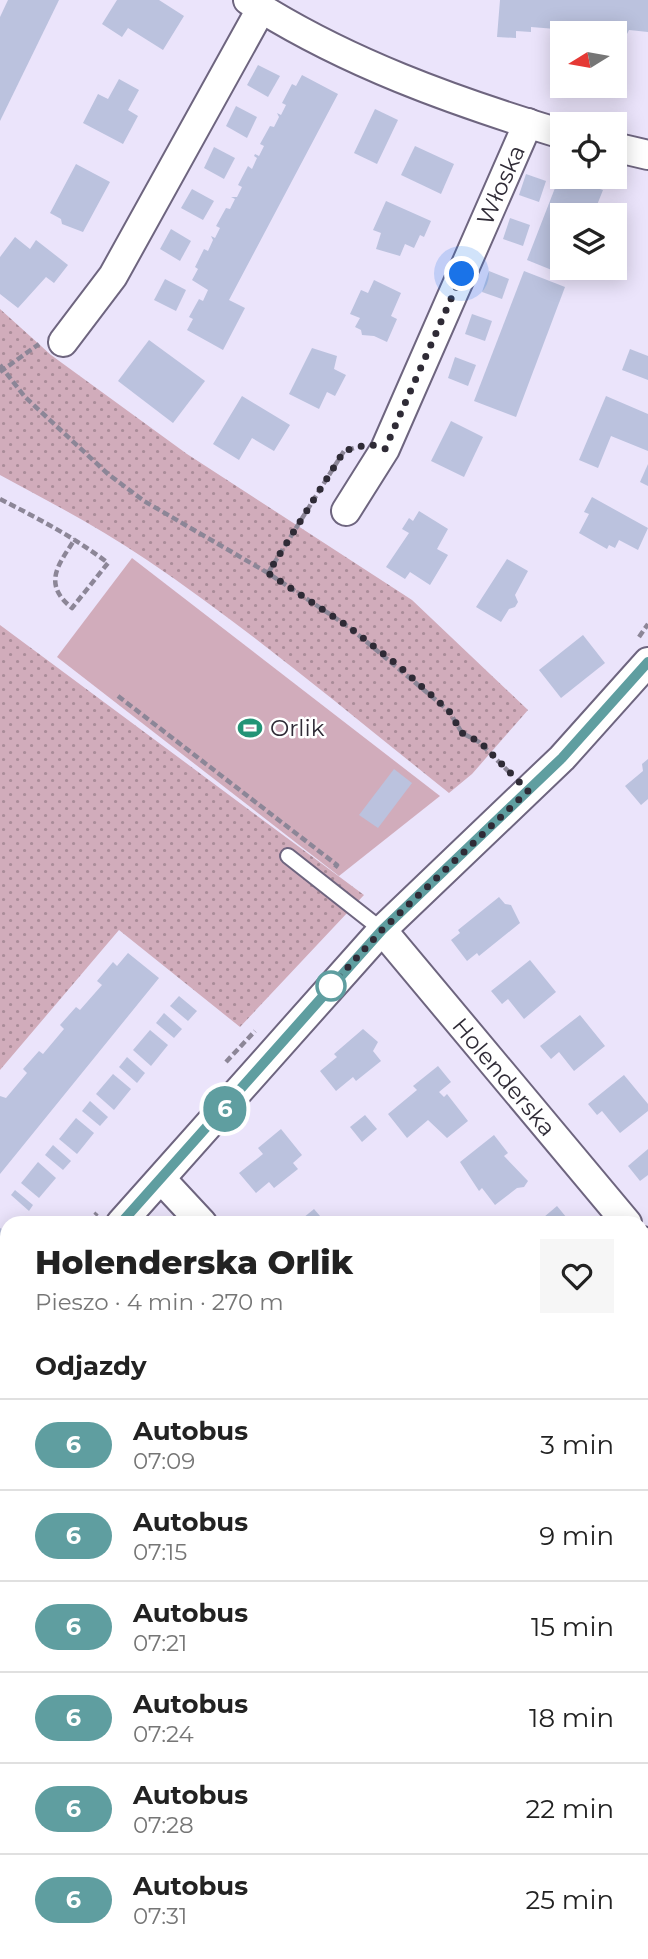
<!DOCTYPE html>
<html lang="pl">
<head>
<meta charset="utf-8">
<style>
  body { margin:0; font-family:Montserrat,sans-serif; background:#f6f6f6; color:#222; height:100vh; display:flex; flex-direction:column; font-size:26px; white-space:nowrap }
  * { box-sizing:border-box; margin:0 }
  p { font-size:23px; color:#767676 }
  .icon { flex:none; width:38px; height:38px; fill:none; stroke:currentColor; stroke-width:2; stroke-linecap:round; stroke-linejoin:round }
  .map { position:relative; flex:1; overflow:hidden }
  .sheet { position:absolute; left:0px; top:1216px; width:649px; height:744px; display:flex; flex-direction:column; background:#fff; border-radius:21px 21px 0 0; box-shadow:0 4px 18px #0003 }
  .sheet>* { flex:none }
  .badge { padding:0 14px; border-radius:23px; font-size:24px; line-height:46px }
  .needle { width:46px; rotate:259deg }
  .tools { position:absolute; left:550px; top:21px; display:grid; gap:14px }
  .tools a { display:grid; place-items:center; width:77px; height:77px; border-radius:0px; background:#fff; box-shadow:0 4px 18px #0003; font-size:35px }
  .you { position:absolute; width:35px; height:35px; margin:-18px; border:5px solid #fff; border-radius:50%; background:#1a73e8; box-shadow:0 0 0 10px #1a73e833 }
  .map>.badge { position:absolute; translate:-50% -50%; box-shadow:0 0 0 4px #fff }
  h2 { padding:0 35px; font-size:26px; line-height:63px }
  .round { display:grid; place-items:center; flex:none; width:74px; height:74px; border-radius:0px; background:#f6f6f6 }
  .head { display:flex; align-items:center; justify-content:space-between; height:119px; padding:0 35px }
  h1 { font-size:33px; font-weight:800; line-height:52px }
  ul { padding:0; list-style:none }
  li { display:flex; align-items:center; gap:21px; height:91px; padding:0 35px; border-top:2px solid #e0e0e0 }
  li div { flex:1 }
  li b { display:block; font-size:26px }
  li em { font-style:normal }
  li .badge { min-width:77px; font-weight:700; text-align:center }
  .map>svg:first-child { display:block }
  .grass { fill:url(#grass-dots) }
  .garden { fill:#d1acbb }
  .building { fill:#bbc2de }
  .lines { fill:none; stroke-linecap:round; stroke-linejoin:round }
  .service-casing { stroke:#6e657f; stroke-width:18 }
  .minor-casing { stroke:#6e657f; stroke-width:32 }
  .path { stroke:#8c8697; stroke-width:4.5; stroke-dasharray:7 3.5; stroke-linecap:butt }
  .service { stroke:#fff; stroke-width:14 }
  .minor { stroke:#fff; stroke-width:28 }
  .line-casing { stroke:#fff; stroke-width:16 }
  .line { stroke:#5f9ea0; stroke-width:10 }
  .walk { stroke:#2f2b36; stroke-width:7; stroke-dasharray:0 12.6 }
  .stop-dot { fill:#fff; stroke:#5f9ea0; stroke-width:3.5 }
  .labels { text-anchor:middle; stroke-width:5; stroke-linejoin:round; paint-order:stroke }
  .street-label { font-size:23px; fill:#2f2b36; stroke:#fff }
  .poi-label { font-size:23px; fill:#2f2b36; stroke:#fff; text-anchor:start }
</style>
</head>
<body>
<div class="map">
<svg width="648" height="1959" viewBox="0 0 648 1959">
  <defs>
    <pattern id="grass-dots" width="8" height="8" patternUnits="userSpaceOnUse" patternTransform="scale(1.75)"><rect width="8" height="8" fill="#d1acbb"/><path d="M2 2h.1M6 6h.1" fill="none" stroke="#aa8c99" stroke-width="1.8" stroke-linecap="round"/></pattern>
  </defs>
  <rect width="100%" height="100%" fill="#ebe4fb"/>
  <g class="grass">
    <path d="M 0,309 L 51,355 L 187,454 L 412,600 L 528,710 L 472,774 L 449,793 C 350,714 252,631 147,560 C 100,528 50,502 0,475 Z"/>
    <path d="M 0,625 L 364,895 L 240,1027 L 119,930 L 0,1070 Z"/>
  </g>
  <g class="garden">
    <path d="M 132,558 L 440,796 L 339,876 L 57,657 Z"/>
    <path d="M 648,1600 L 648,1959 L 115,1959 L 124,1953 L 642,1953 L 642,1604 Z"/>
  </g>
  <g class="building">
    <path d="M 8,0 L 59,0 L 0,121 L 0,17 Z"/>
    <path d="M 117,0 L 159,0 L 184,16 L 163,50 L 128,28 L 122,37 L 102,24 Z"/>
    <path d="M 500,0 L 648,0 L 648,32 L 629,30 L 626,36 L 625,29 L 605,28 L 605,33 L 531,27 L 531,32 L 516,31 L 516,38 L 497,37 Z"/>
    <path d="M 258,65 L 280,76 L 268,97 L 247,85 Z"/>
    <path d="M 302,75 L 338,94 L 229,300 L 245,308 L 223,350 L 187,330 L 193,319 L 189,317 L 199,299 L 203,301 L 208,290 L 192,280 L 198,269 L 195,267 L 204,249 L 208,251 L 213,240 L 211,236 L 215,238 L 220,228 L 216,226 L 226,208 L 230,209 L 235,199 L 231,197 L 237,197 L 242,187 L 238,185 L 248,166 L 252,169 L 257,158 L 254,156 L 255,154 L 259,156 L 264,146 L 260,144 L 270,126 L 274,127 L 279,117 L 277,113 L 281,115 L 286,105 L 282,103 L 292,84 L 296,86 Z"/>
    <path d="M 119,79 L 139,90 L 128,110 L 138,116 L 123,144 L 83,123 L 98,94 L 108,99 Z"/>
    <path d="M 236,106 L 257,117 L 247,138 L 226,126 Z"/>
    <path d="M 375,109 L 398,120 L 377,164 L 354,153 Z"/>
    <path d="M 415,146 L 454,164 L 441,194 L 401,175 Z"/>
    <path d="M 214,147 L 235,158 L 224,179 L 204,168 Z"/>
    <path d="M 76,164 L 110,182 L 83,232 L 62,224 L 61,219 L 50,213 Z"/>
    <path d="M 562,170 L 562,177 L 603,190 L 593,215 L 562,215 L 562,268 L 573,268 L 569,277 L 527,260 Z"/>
    <path d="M 526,174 L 546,181 L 539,202 L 519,195 Z"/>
    <path d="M 192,189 L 214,201 L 203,220 L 181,208 Z"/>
    <path d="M 386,201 L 431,221 L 424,237 L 420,235 L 414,248 L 405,244 L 400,256 L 376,249 L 381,233 L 373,230 Z"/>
    <path d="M 510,218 L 530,225 L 523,246 L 503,239 Z"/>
    <path d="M 171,229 L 191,241 L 180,261 L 160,249 Z"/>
    <path d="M 15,237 L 30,249 L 36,240 L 68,265 L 54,283 L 46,277 L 18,308 L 0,294 L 0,257 Z"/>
    <path d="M 489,271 L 509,279 L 502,299 L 482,292 Z"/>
    <path d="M 524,271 L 565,287 L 516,417 L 474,401 Z"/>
    <path d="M 165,279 L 186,290 L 176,311 L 154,300 Z"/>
    <path d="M 374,280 L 401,293 L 391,316 L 397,319 L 387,342 L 374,336 L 362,335 L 361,330 L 355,327 L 360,318 L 350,314 L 361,290 L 368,293 Z"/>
    <path d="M 472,314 L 492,321 L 485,341 L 465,334 Z"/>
    <path d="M 149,340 L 205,381 L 173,423 L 118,381 Z"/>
    <path d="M 312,348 L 337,356 L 334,369 L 346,375 L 335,396 L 327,392 L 319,409 L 289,394 Z"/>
    <path d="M 630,349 L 648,356 L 648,380 L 622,370 Z"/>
    <path d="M 455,357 L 476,365 L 468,386 L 448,378 Z"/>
    <path d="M 242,396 L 290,425 L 274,451 L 252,438 L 239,460 L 213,444 Z"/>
    <path d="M 606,396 L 648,414 L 648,451 L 611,436 L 598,468 L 579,460 Z"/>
    <path d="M 451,421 L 483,437 L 464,477 L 431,461 Z"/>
    <path d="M 648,464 L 648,486 L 640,482 Z"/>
    <path d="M 592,497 L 648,528 L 638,550 L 619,540 L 615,548 L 609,545 L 607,549 L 579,533 L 589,514 L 584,512 Z"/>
    <path d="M 419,511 L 448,529 L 437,549 L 448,555 L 430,585 L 410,572 L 405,579 L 386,567 L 409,533 L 402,529 L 409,518 L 413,521 Z"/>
    <path d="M 507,559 L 528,571 L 515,595 L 518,602 L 515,607 L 509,609 L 501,622 L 476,607 Z"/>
    <path d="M 583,635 L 605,663 L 561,698 L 539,670 Z"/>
    <path d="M 648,759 L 648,799 L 641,805 L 625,786 L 643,771 L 642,764 Z"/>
    <path d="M 394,769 L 412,783 L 378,828 L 359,815 Z"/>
    <path d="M 499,897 L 505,904 L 511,905 L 520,923 L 479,956 L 477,953 L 467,961 L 451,940 L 460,933 L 458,930 Z"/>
    <path d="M 128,953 L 159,978 L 0,1174 L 0,1096 L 6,1098 L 27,1073 L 23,1069 L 39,1051 L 43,1054 L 64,1029 L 60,1025 L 76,1007 L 80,1010 L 102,985 L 97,981 L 113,962 L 117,966 Z"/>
    <path d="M 530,960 L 556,992 L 524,1019 L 508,999 L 502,1004 L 491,991 Z"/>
    <path d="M 179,996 L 197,1011 L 188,1021 L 170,1006 Z"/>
    <path d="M 164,1013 L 182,1029 L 174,1038 L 156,1023 Z"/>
    <path d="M 580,1015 L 605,1046 L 574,1071 L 559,1052 L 551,1059 L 540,1046 Z"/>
    <path d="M 363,1029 L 378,1042 L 373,1051 L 381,1061 L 356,1081 L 353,1077 L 336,1091 L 320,1071 L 337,1057 L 334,1054 Z"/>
    <path d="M 150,1030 L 168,1045 L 151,1066 L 133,1050 Z"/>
    <path d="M 127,1057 L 145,1073 L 137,1083 L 119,1067 Z"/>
    <path d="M 438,1066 L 451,1082 L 439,1092 L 444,1097 L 447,1094 L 468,1121 L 447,1138 L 428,1120 L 407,1138 L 388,1114 L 417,1090 L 413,1086 Z"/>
    <path d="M 113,1074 L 131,1089 L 114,1110 L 96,1094 Z"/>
    <path d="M 624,1075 L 648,1104 L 648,1111 L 620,1133 L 602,1111 L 597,1115 L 588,1104 Z"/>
    <path d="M 90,1101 L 108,1117 L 100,1126 L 82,1111 Z"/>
    <path d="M 365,1115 L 377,1129 L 362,1142 L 350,1127 Z"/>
    <path d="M 76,1118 L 94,1133 L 77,1154 L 59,1139 Z"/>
    <path d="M 281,1129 L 302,1155 L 293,1163 L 298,1169 L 274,1188 L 269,1182 L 256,1193 L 239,1173 L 263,1154 L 258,1148 Z"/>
    <path d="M 494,1135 L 508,1153 L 504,1156 L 528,1181 L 524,1187 L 517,1188 L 495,1205 L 482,1188 L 479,1191 L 460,1162 Z"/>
    <path d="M 53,1145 L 71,1161 L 63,1170 L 45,1155 Z"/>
    <path d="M 648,1149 L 648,1175 L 640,1181 L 628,1166 Z"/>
    <path d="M 38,1162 L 56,1178 L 39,1198 L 21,1183 Z"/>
    <path d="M 15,1190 L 33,1205 L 29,1211 L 11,1195 Z"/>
    <path d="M 557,1206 L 571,1223 L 537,1223 Z"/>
    <path d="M 314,1209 L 326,1223 L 297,1223 Z"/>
    <path d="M 0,1228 L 7,1231 L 7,1242 L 0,1248 Z"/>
    <path d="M 642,1304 L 648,1312 L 643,1321 L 648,1328 L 648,1343 L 642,1347 Z"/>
    <path d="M 648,1371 L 648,1406 L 642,1396 L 642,1376 Z"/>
  </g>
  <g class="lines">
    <g class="service-casing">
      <path id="service" d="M 288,856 L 382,930"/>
    </g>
    <g class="minor-casing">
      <g id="minor">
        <path d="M 248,0 C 344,62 453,101 562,134"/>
        <path d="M 614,147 L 648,155"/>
        <path d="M 63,342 L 113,276 L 261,9"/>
        <path d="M 346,511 L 385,449 L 528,123"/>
        <path d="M 382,930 L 627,1223"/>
        <path d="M 162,1180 L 202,1223"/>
        <path d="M 121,1223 L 382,930 L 562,758 L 648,662"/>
        <path d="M 642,1241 L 648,1248"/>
        <path d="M 0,1352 L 7,1345"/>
        <path d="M 0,1469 L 7,1479"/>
        <path d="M 0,1725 L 7,1721"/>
      </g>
    </g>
    <g class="path">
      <path d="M 0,365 L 25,397 L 108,474 L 144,501 L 268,573 L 349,627 L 449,711 L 462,733 L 479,742 L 510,773"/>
      <path d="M 0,372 L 39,344"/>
      <path d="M 0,499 C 37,518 74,537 108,563 L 72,608 C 42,584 58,565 75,539"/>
      <path d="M 268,573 L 344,451 L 354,448"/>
      <path d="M 639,637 L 648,624"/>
      <path d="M 118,696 L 337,865 L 334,869"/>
      <path d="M 226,1062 L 255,1031"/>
      <path d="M 88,1223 L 97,1213"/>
      <path d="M 0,1255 L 7,1247"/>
      <path d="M 0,1318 L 7,1310"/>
      <path d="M 642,1940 L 648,1936"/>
      <path d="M 153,1953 L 157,1959"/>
      <path d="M 389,1953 L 393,1959"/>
      <path d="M 625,1953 L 629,1959"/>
      <path d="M 128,1959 L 136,1953"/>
      <path d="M 614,1959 L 623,1953"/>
    </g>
    <use href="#service" class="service"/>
    <use href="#minor" class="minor"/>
  </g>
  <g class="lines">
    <g class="line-casing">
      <path id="line" d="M 121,1223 L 382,930 L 562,758 L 648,662"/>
    </g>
    <use href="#line" class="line"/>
    <path class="walk" d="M 331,986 L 382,930 L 528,791 L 480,742 L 462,733 L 449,711 L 400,667 L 349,627 L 268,573 L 344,451 L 369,444 L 385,449 L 462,274"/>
  </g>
  <defs>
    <g id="stadium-bare" transform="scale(1.89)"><path d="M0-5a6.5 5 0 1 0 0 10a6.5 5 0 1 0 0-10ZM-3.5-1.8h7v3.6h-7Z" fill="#239476" stroke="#fff" stroke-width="2.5" paint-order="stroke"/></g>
  </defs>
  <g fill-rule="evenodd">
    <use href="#stadium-bare" x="250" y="728"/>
  </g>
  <circle class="stop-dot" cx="331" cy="986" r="14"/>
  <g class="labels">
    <g class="street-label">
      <text transform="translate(501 185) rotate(-66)" y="8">Włoska</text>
      <text transform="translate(504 1077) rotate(50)" y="8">Holenderska</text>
    </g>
    <g class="poi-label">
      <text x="270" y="736">Orlik</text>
    </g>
  </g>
</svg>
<div class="tools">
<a><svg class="needle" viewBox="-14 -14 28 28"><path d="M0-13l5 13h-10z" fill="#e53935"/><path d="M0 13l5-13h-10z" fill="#767676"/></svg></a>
<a><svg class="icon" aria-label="locate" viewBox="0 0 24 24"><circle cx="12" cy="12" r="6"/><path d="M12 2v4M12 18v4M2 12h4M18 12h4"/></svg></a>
<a><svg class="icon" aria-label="layers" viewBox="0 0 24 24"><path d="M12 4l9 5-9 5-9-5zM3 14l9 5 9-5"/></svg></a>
</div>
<div class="you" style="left:462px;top:274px"></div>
<b class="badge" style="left:225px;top:1109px;background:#5f9ea0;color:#fff">6</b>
<section class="sheet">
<div class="head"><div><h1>Holenderska Orlik</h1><p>Pieszo · 4 min · 270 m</p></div><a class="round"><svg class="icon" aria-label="heart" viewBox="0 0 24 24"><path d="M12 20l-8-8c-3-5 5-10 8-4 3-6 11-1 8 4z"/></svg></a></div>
<h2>Odjazdy</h2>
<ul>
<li><span class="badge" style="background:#5f9ea0;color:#fff">6</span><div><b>Autobus</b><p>07:09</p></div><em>3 min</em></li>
<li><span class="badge" style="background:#5f9ea0;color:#fff">6</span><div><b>Autobus</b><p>07:15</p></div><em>9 min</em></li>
<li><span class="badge" style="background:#5f9ea0;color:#fff">6</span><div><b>Autobus</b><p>07:21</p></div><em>15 min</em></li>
<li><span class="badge" style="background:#5f9ea0;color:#fff">6</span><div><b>Autobus</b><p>07:24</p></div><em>18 min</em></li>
<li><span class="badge" style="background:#5f9ea0;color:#fff">6</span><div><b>Autobus</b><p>07:28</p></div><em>22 min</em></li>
<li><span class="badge" style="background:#5f9ea0;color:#fff">6</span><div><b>Autobus</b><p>07:31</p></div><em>25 min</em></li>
</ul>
</section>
</div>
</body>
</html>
